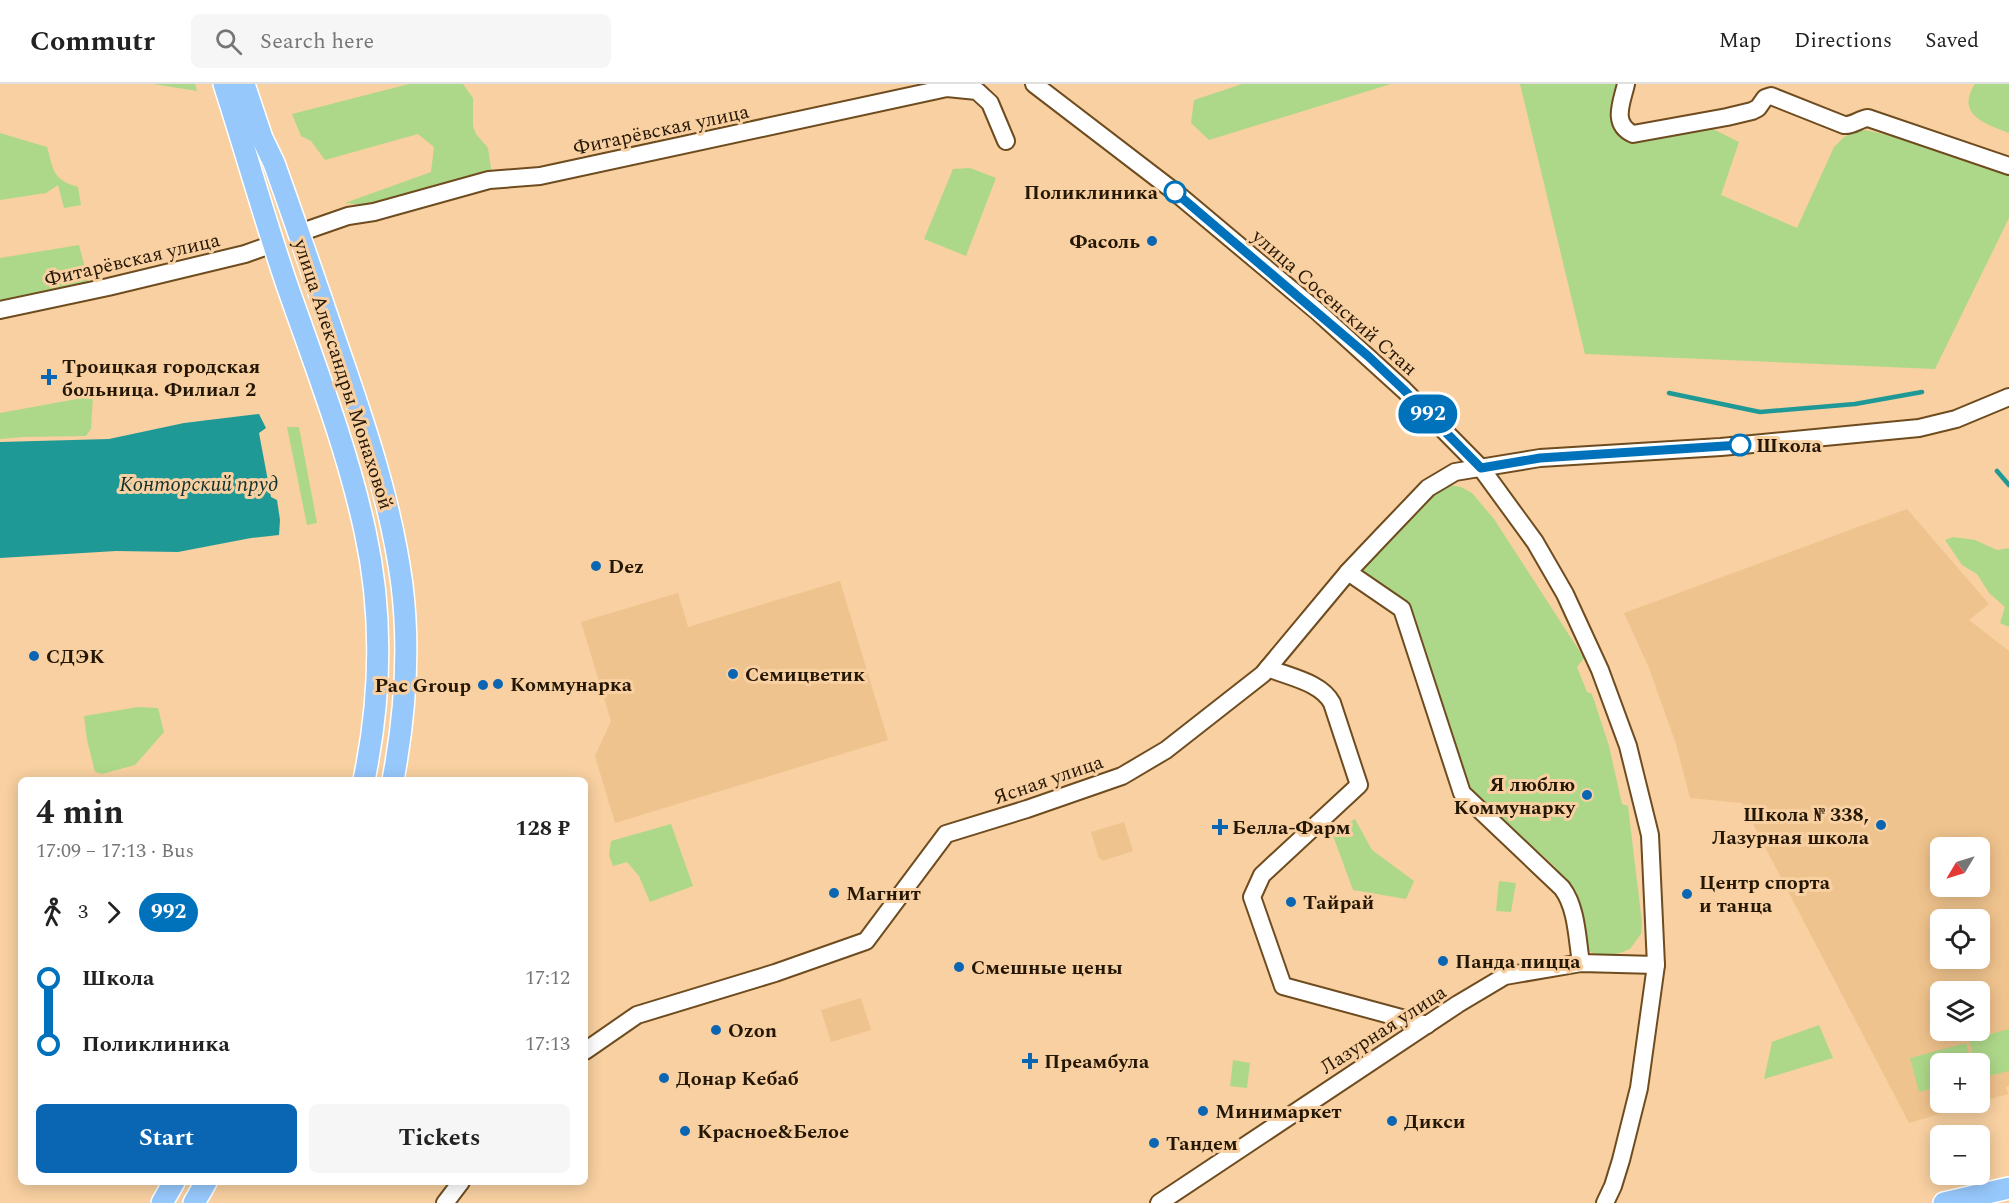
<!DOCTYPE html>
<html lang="en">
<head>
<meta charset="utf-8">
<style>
  body { margin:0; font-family:Spectral,serif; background:#f6f6f6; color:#222; height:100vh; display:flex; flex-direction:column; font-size:22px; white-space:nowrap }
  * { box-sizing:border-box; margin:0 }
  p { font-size:20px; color:#767676 }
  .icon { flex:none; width:33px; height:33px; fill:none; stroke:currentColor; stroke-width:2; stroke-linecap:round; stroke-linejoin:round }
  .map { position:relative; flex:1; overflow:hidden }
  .sheet { position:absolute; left:18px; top:693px; width:570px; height:408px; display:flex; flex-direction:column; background:#fff; border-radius:9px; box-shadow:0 3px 15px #0003 }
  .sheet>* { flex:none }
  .badge { padding:0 12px; border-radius:20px; font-size:21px; line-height:39px }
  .needle { width:39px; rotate:232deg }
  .buttons { position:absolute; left:1930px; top:753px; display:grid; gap:12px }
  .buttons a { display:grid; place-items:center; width:60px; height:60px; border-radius:9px; background:#fff; box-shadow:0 3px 15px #0003; font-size:30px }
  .map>.badge { position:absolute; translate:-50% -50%; box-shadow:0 0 0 3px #fff }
  .legs { display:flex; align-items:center; gap:9px; height:66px; padding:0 18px; font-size:20px }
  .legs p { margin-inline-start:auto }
  .summary { display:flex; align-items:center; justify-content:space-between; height:102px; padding:0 18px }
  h1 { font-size:33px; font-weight:700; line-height:45px }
  .button { display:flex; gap:12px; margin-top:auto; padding:12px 18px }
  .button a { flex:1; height:69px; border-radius:9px; background:#0a66b3; color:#fff; font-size:24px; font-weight:700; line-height:69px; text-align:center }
  .button a+a { background:#f6f6f6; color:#222 }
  ul { padding:0 18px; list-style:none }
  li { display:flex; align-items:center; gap:21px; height:66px; font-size:22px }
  li i { display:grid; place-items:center; width:9px; height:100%; margin:0 8px; background:currentColor }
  li i::after { content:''; width:15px; height:15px; margin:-8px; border:4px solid; border-radius:50%; background:#fff }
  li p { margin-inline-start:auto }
  li:first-child i { background:linear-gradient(#0000 50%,currentColor 0) }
  li:last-child i { background:linear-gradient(currentColor 50%,#0000 0) }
  header { display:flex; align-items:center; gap:36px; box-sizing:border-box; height:84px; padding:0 30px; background:#fff; border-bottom:2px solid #e0e0e0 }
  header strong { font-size:28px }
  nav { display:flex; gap:33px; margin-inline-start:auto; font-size:21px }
  .search { width:420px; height:54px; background:#f6f6f6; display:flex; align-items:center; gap:15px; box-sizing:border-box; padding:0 21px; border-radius:9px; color:#767676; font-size:22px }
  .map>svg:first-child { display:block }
  .built { fill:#efc38d; fill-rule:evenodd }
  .green { fill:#aed889 }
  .water { fill:#1f9995 }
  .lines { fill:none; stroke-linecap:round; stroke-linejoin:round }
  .stream { stroke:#1f9995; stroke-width:4.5 }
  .minor-casing { stroke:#6e4c1f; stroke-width:20 }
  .major-casing { stroke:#fff; stroke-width:24 }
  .minor { stroke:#fff; stroke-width:16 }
  .major { stroke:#97c8fc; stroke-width:21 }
  .line-1-casing { stroke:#fff; stroke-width:14 }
  .line-1 { stroke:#0072bc; stroke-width:9 }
  .stop-1-dot { fill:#fff; stroke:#0072bc; stroke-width:3 }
  .poi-dot { fill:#0a66b3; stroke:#f8d0a1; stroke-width:2 }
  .labels { text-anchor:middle; stroke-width:6; stroke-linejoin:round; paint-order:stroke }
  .street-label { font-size:20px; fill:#251705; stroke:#f8d0a1 }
  .stop-label { font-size:20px; font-weight:bold; fill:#251705; stroke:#f8d0a1; text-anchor:end }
  .poi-label { font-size:20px; font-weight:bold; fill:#251705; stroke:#f8d0a1; text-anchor:start }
  .water-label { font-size:21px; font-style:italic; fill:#0f3130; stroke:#f8d0a1 }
</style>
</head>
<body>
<header>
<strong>Commutr</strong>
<div class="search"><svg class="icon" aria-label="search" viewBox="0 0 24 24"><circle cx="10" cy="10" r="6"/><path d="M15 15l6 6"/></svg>Search here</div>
<nav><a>Map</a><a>Directions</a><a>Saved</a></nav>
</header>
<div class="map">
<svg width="2009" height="1119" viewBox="0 0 2009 1119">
  <rect width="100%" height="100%" fill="#f8d0a1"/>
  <g class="built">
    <path d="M 1907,425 L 1989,520 L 1969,536 L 2009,567 L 2009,1002 L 2006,1003 L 2008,1010 L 1980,1018 L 1980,980 L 1941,980 L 1941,1018 L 1980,1018 L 1909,1039 L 1742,719 L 1690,714 L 1676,660 L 1649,584 L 1624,529 ZM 1941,764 L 1980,764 L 1980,802 L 1941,802 ZM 1941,836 L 1980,836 L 1980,874 L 1941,874 ZM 1941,908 L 1980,908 L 1980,946 L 1941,946 Z"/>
    <path d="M 840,497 L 888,656 L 615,739 L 595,672 L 611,637 L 581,538 L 678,509 L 688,543 Z"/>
    <path d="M 1124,738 L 1133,767 L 1102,777 L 1101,774 L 1099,775 L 1091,748 Z"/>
    <path d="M 861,914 L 871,946 L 831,958 L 821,926 Z"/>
  </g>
  <g class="green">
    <path d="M 153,0 L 195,0 L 197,7 Z"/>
    <path d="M 409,0 L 463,0 L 473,14 L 473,42 L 476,50 L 488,64 L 492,91 L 363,121 L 345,119 L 431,88 L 434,63 L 418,50 L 325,76 L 311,57 L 301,52 L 292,30 Z"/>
    <path d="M 1242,0 L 1391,0 L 1209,56 L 1191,39 L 1194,16 Z"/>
    <path d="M 1520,0 L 1618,0 L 1631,52 L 1713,45 L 1739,58 L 1721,111 L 1797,144 L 1834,63 L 1844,53 L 1854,48 L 1865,46 L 1905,55 L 2009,90 L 2009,134 L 1935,285 L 1585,270 Z"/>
    <path d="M 1975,0 L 2009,0 L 2009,49 C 1986,40 1955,31 1975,0 Z"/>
    <path d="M 0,49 L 47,63 C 54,87 52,95 78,103 L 81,121 L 64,124 L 58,101 L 46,109 L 0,116 Z"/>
    <path d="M 970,84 L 996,94 L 966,172 L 924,155 L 953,85 Z"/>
    <path d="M 79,161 L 92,211 L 0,231 L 0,174 Z"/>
    <path d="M 93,312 L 91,345 L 86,352 L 24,353 L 0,355 L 0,329 Z"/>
    <path d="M 287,343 L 299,343 L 317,439 L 307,441 Z"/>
    <path d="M 1449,401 L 1461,403 L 1472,409 L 1494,435 L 1584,574 L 1577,583 L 1587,608 L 1592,610 L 1609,662 L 1622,720 L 1628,722 L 1642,839 L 1641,850 L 1630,865 C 1612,872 1601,877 1584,863 L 1579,816 L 1554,782 L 1462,698 L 1413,529 L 1400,514 L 1370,495 L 1357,483 L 1436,404 Z"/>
    <path d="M 1953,453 L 1975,456 L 1997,466 L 2009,464 L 2009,543 L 2000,539 L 2005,523 L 1989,509 L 1977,490 L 1962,481 L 1945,456 Z"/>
    <path d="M 138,623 L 158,624 L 164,648 L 135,681 L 102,690 L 95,688 L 87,656 L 84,632 Z"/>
    <path d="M 1355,735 L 1372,766 L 1414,797 L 1406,815 L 1353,806 L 1332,749 Z"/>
    <path d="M 671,740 L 693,802 L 650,818 L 639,792 L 627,778 L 613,782 L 609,771 L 611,757 Z"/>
    <path d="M 1499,797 L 1516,799 L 1511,828 L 1496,827 Z"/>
    <path d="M 1819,941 L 1833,974 L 1764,995 L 1772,958 Z"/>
    <path d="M 2009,945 L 2009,987 L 1980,994 L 1980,980 L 1975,979 L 1969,956 Z"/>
    <path d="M 1966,959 L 1972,979 L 1941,980 L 1941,1002 L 1919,1008 L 1910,974 Z"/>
    <path d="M 1233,976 L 1250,979 L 1247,1004 L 1230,1002 Z"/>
  </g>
  <path class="water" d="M 259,330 L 266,344 L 259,349 L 271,413 L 277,416 L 280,436 L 279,451 L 251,454 L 178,468 L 116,467 L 0,474 L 0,358 L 109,355 L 184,339 Z"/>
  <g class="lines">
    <g class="stream">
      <path d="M 1669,309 L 1760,328 L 1855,320 L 1922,308"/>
      <path d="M 1997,387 L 2009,401"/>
    </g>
    <g class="minor-casing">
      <g id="minor">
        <path d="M 1034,0 L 1175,108 L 1317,227 L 1404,306 L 1481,384 L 1535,458 L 1565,510 L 1600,586 L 1628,662 L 1650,751 L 1656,881 L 1639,1004 L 1621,1076 L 1613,1102 L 1605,1119"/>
        <path d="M 1626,0 C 1622,18 1611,40 1633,50 L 1727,33 L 1752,27 L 1758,24 L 1765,14 L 1771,12 L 1844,41 C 1853,42 1859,35 1868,34 L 2009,82"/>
        <path d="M 299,149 L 348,132 L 374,128 L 489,96 L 540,92 L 947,4 L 977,7 L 990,19 L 1006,57"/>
        <path d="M 0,226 L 108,203 L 245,170 L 273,160"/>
        <path d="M 1348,488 L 1402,525 L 1462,709 L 1562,804 C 1577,824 1577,854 1581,879"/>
        <path d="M 1268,584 C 1289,593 1321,598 1332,619 L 1359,701 L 1262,791 L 1252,813 L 1283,902 L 1427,941"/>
        <path d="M 585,967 L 637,931 L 775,889 L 866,857 L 946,750 L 1027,725 L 1122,692 L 1166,666 L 1263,590 L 1348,488 L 1385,449 L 1428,404 L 1455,388 L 1540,374 L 1721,363 L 1919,344 L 1956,335 L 2009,313"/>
        <path d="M 445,1119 L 461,1098"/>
        <path d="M 1159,1119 L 1458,920 L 1505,892 L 1581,879 L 1656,881"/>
      </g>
    </g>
    <g class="major-casing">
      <g id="major">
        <path d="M 224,0 C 246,68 265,137 288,204 C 316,284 347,364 365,447 C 383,529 381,614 364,696"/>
        <path d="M 244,0 L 262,54 L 274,79 C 298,146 321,214 344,281 C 369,354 392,425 402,501 C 410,566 405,632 393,696"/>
        <path d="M 162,1119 L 174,1098"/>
        <path d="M 194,1119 L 206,1098"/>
        <path d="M 1944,1119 L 2009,1104"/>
      </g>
    </g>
    <use href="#minor" class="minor"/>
    <use href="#major" class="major"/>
  </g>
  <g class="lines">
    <g class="line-1-casing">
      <path id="line-1" d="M 1175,108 L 1368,272 L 1404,306 L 1481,384 L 1540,374 L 1740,361"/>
    </g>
    <use href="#line-1" class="line-1"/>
  </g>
  <g class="stop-1-dot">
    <circle cx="1175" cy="108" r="10"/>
    <circle cx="1740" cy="361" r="10"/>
  </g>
  <g class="poi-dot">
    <circle cx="1152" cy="157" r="6"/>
    <path d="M46 284h6v6h6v6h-6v6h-6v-6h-6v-6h6z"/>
    <circle cx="596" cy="482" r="6"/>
    <circle cx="34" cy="572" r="6"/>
    <circle cx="733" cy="590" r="6"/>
    <circle cx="498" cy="600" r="6"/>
    <circle cx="483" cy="601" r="6"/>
    <circle cx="1587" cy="711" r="6"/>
    <circle cx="1881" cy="741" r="6"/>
    <path d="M1217 734h6v6h6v6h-6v6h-6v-6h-6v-6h6z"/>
    <circle cx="834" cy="809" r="6"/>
    <circle cx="1687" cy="810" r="6"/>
    <circle cx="1291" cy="818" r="6"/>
    <circle cx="1443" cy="877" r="6"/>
    <circle cx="959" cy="883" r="6"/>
    <circle cx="716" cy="946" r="6"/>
    <path d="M1027 968h6v6h6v6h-6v6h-6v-6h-6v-6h6z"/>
    <circle cx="664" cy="994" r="6"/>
    <circle cx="1203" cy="1027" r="6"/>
    <circle cx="1392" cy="1037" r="6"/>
    <circle cx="685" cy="1047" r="6"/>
    <circle cx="1154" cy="1059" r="6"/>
  </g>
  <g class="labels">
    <g class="street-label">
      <text transform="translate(661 45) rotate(-12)" y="7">Фитарёвская улица</text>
      <text transform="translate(132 175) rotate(-13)" y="7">Фитарёвская улица</text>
      <text transform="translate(1335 218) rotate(41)" y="7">улица Сосенский Стан</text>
      <text transform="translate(344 290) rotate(72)" y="7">улица Александры Монаховой</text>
      <text transform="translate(1048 695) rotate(-19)" y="7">Ясная улица</text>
      <text transform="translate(1383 945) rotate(-33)" y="7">Лазурная улица</text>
    </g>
    <g class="stop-label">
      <text x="1158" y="115">Поликлиника</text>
      <text x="1756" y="368" text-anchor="start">Школа</text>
    </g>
    <g class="poi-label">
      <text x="1140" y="164" text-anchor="end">Фасоль</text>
      <text x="62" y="289">Троицкая городская<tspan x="62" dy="23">больница. Филиал 2</tspan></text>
      <text x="608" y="489">Dez</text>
      <text x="46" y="579">СДЭК</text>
      <text x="745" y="597">Семицветик</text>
      <text x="510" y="607">Коммунарка</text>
      <text x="471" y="608" text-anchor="end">Pac Group</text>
      <text x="1575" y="707" text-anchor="end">Я люблю<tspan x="1575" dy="23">Коммунарку</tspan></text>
      <text x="1869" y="737" text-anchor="end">Школа № 338,<tspan x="1869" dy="23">Лазурная школа</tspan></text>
      <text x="1232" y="750">Белла-Фарм</text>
      <text x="1699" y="805">Центр спорта<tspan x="1699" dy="23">и танца</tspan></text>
      <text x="846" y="816">Магнит</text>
      <text x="1303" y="825">Тайрай</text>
      <text x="1455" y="884">Панда пицца</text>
      <text x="971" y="890">Смешные цены</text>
      <text x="728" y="953">Ozon</text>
      <text x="1044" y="984">Преамбула</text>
      <text x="676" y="1001">Донар Кебаб</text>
      <text x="1215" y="1034">Минимаркет</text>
      <text x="1404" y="1044">Дикси</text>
      <text x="697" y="1054">Красное&amp;Белое</text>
      <text x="1166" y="1066">Тандем</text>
    </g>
    <g class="water-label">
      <text x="199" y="407">Конторский пруд</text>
    </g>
  </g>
</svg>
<div class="buttons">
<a><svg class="needle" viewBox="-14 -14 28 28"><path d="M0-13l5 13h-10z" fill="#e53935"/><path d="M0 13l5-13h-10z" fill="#767676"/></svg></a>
<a><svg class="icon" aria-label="locate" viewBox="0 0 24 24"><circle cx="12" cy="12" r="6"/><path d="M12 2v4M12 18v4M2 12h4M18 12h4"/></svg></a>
<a><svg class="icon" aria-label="layers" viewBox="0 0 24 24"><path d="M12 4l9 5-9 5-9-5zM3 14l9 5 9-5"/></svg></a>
<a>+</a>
<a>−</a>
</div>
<b class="badge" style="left:1428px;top:330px;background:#0072bc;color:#fff">992</b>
<section class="sheet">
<div class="summary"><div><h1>4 min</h1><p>17:09 – 17:13 · Bus</p></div><b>128 ₽</b></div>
<div class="legs"><svg class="icon" aria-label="walk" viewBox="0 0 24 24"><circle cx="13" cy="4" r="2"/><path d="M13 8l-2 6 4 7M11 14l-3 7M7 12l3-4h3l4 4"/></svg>3<svg class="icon" aria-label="forward" viewBox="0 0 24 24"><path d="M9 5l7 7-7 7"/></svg><b class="badge" style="background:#0072bc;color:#fff">992</b></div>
<ul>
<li><i style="color:#0072bc"></i><b>Школа</b><p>17:12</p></li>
<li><i style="color:#0072bc"></i><b>Поликлиника</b><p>17:13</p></li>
</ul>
<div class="button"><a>Start</a><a>Tickets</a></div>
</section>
</div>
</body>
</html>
